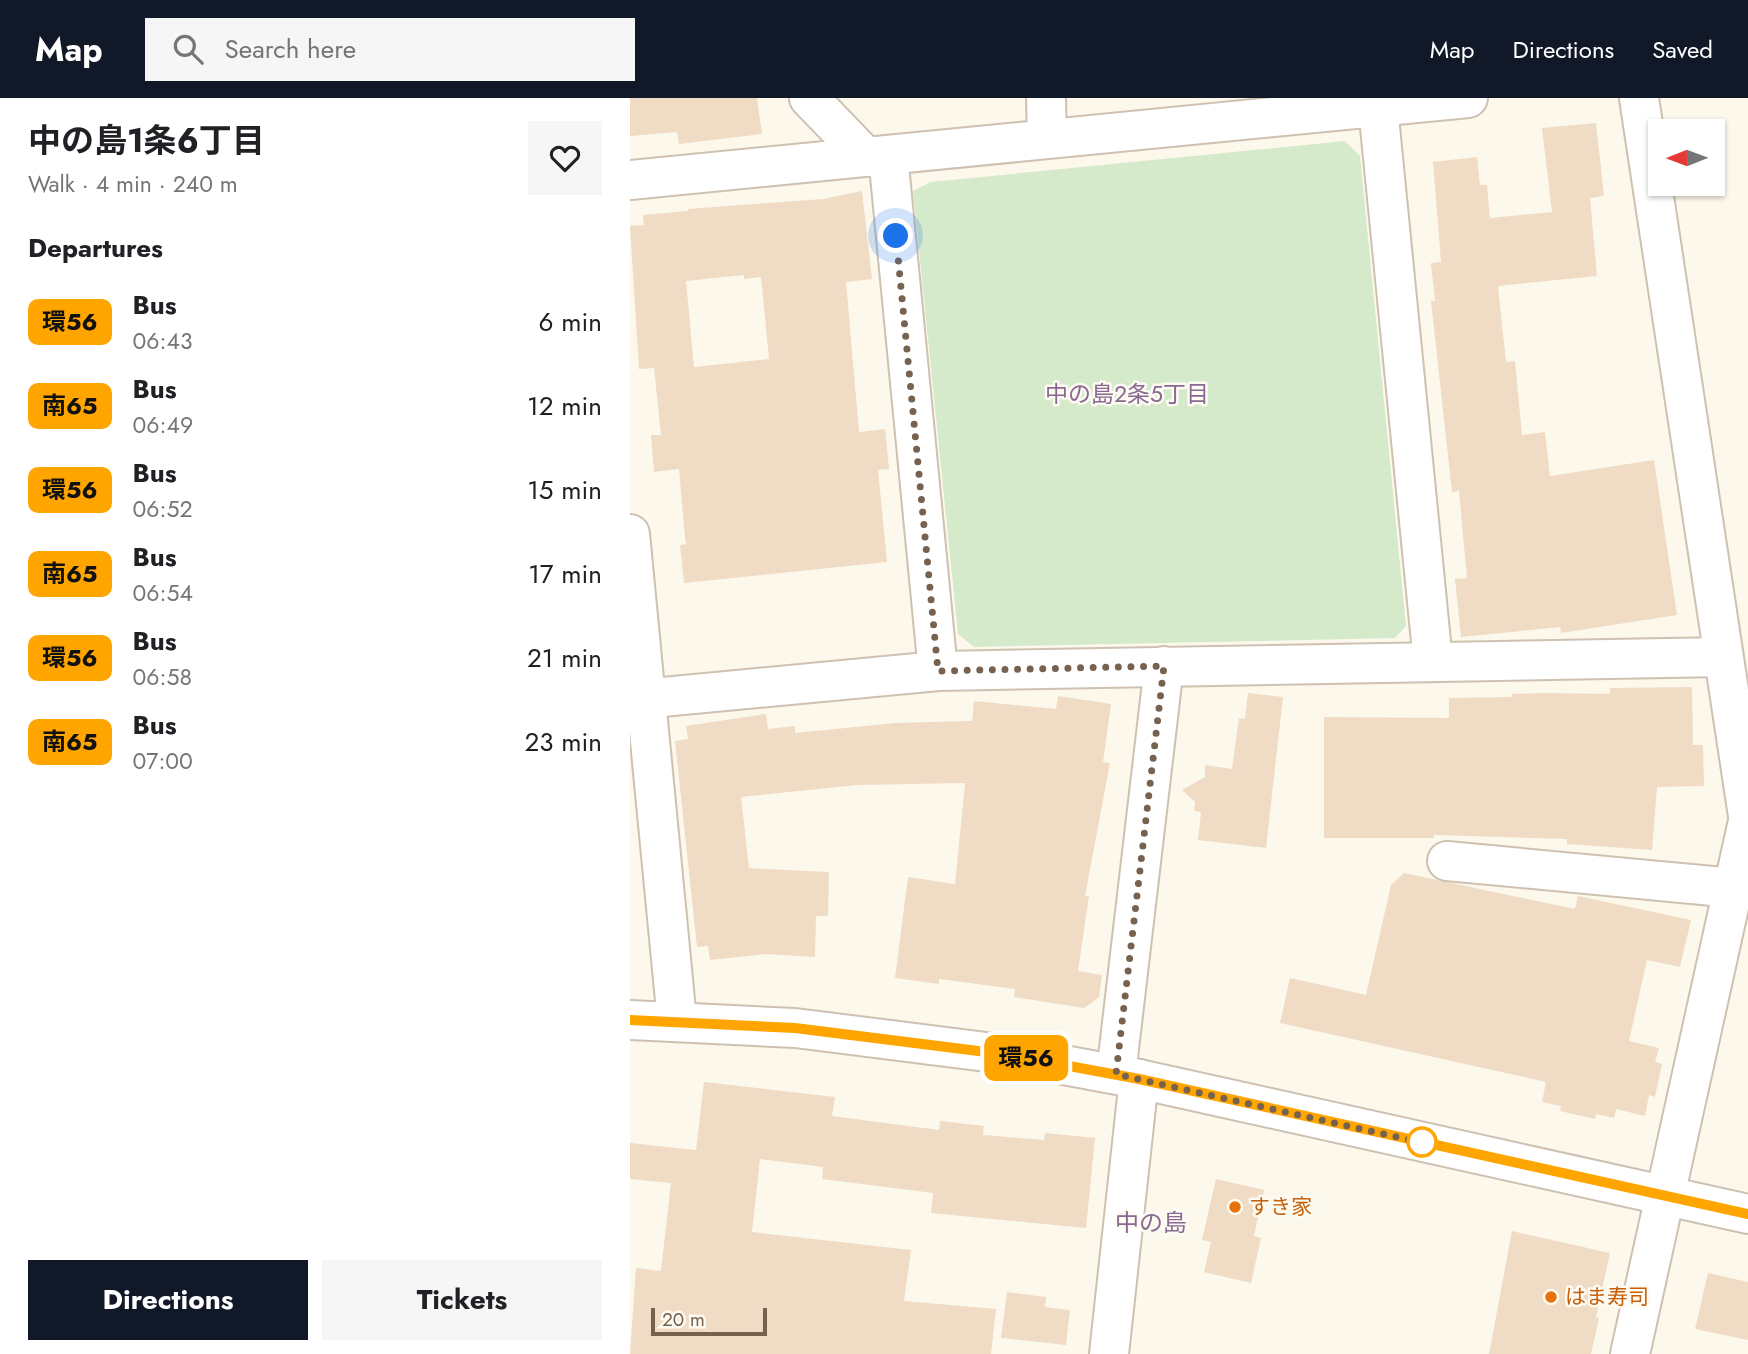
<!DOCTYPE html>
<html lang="en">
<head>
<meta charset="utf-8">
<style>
  body { margin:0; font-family:Jost,"Noto Sans JP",sans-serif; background:#f6f6f6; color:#202124; height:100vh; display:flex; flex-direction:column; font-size:26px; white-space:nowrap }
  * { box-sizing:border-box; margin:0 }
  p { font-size:23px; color:#757577 }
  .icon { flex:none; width:38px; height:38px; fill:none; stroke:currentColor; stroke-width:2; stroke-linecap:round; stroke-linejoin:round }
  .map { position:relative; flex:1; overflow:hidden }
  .panel { display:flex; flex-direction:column; background:#fff; width:630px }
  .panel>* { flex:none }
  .badge { padding:0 14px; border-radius:10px; font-size:24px; line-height:46px }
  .needle { width:46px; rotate:269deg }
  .buttons { position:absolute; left:1018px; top:21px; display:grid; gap:14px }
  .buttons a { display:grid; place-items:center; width:77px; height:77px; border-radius:0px; background:#fff; box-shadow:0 2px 5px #0004; font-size:35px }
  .scale { position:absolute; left:21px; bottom:18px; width:116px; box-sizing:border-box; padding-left:7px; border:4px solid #776250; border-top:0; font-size:19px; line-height:24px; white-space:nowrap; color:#776250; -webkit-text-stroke:5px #fefbf3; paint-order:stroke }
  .you { position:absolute; width:35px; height:35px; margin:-18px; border:5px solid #fff; border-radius:50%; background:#1a73e8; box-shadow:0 0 0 10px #1a73e833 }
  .map>.badge { position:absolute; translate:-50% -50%; box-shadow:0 0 0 4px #fff }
  h2 { padding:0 28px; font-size:26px; line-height:63px }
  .round { display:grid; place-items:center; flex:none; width:74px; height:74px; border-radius:0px; background:#f6f6f6 }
  .head { display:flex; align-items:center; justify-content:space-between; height:119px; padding:0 28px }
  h1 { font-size:33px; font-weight:700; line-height:52px }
  .cta { display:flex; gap:14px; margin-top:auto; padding:14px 28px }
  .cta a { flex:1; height:80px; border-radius:0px; background:#111827; color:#fff; font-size:28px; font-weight:700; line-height:80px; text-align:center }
  .cta a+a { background:#f6f6f6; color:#202124 }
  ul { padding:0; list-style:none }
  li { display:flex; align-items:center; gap:21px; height:84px; padding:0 28px }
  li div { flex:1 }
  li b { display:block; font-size:26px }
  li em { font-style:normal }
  li .badge { min-width:77px; font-weight:700; text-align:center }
  header { display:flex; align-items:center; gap:42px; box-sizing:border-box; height:98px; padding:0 35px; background:#111827; color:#fff }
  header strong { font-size:33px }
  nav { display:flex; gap:38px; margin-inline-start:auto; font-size:24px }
  .search { width:490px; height:63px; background:#f6f6f6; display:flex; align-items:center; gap:18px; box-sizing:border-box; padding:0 24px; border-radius:0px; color:#757577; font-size:26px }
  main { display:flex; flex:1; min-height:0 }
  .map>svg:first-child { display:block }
  .green { fill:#d4eacb }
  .building { fill:#f0dbc5; fill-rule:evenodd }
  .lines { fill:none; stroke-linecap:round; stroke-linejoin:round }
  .minor-casing { stroke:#cec1b2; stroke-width:42 }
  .minor { stroke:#fff; stroke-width:38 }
  .line-casing { stroke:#fff; stroke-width:16 }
  .line { stroke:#ffa500; stroke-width:10 }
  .walk { stroke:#776250; stroke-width:7; stroke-dasharray:0 12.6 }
  .stop-dot { fill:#fff; stroke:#ffa500; stroke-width:3.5 }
  .food-dot { fill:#e8710a; stroke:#fefbf3; stroke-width:2.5 }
  .labels { text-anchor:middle; stroke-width:5; stroke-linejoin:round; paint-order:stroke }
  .food-label { font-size:21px; fill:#c56008; stroke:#fefbf3; text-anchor:start }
  .neighbourhood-label { font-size:23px; fill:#896892; stroke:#fefbf3 }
  .quarter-label { font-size:24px; fill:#896892; stroke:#fefbf3 }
</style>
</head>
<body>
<header>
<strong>Map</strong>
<div class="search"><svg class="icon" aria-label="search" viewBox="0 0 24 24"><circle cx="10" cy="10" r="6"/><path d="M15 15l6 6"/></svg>Search here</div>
<nav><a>Map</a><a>Directions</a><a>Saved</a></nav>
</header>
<main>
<section class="panel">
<div class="head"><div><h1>中の島1条6丁目</h1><p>Walk · 4 min · 240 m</p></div><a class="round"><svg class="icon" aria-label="heart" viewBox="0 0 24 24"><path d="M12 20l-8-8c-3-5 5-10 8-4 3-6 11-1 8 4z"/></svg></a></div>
<h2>Departures</h2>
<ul>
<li><span class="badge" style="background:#ffa500;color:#111">環56</span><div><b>Bus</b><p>06:43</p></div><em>6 min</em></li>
<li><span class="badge" style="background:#ffa500;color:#111">南65</span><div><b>Bus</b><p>06:49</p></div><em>12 min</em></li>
<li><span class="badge" style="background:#ffa500;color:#111">環56</span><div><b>Bus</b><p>06:52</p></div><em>15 min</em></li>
<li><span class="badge" style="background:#ffa500;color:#111">南65</span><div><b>Bus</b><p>06:54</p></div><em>17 min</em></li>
<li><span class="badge" style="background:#ffa500;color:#111">環56</span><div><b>Bus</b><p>06:58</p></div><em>21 min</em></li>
<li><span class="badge" style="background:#ffa500;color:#111">南65</span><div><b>Bus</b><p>07:00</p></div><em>23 min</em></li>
</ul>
<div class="cta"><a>Directions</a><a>Tickets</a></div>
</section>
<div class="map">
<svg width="1118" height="1256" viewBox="0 0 1118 1256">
  <rect width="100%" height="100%" fill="#fcf8ec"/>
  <path class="green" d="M 715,43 L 730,58 L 776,528 L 765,540 L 344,549 L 328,536 L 283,93 L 301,84 Z"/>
  <g class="building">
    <path d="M 0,0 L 127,0 L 132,36 L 49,46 L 47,34 L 0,38 Z"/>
    <path d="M 966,25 L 974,98 L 960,100 L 967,178 L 868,188 L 876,264 L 885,263 L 892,337 L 915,334 L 920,378 L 1024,362 L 1047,517 L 931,535 L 930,529 L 831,539 L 825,481 L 837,480 L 829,393 L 822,394 L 801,203 L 805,203 L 801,165 L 811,164 L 803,64 L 847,59 L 850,87 L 857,87 L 860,120 L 922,114 L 912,30 Z"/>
    <path d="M 232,93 L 242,181 L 216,184 L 229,334 L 255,331 L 259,371 L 248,372 L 257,464 L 54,485 L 50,447 L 56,446 L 55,440 L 49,371 L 24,374 L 21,337 L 31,337 L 24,270 L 9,271 L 0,128 L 14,127 L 13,117 L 58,113 L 58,111 L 193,101 ZM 114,177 L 114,181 L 131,179 L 139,261 L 64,269 L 56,183 Z"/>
    <path d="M 1062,589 L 1063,647 L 1073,647 L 1074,688 L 1027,689 L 1022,752 L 937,746 L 937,741 L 804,737 L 804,740 L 694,740 L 694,619 L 819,620 L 819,600 L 882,599 L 882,596 L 914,595 L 980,596 L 980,590 Z"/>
    <path d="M 618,595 L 653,599 L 636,750 L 568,742 L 571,714 L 564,713 L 565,704 L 552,692 L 575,679 L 575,667 L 602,671 L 609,620 L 615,621 Z"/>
    <path d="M 428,598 L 481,606 L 473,664 L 480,665 L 455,798 L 459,798 L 448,873 L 472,877 L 469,899 L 454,910 L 384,899 L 385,891 L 309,881 L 309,886 L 265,880 L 278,779 L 325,786 L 335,685 L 228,687 L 111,699 L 119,770 L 199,774 L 198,818 L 186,818 L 185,859 L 136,856 L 80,862 L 78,848 L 67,849 L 45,643 L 58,641 L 56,628 L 136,616 L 138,631 L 165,628 L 165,635 L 266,625 L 342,623 L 344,603 L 426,611 Z"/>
    <path d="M 774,775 L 945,811 L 948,798 L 1061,822 L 1050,869 L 1017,862 L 999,943 L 1029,950 L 1025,964 L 1032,966 L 1025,999 L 1019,997 L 1015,1018 L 986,1011 L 984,1020 L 966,1016 L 965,1021 L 930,1013 L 931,1008 L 912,1004 L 916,984 L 650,925 L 660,880 L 736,897 L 761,787 Z"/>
    <path d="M 74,984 L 205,999 L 202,1018 L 309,1032 L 310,1023 L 354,1028 L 353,1037 L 414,1042 L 415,1035 L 465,1040 L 456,1130 L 301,1115 L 303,1095 L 192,1081 L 193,1069 L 130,1061 L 122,1134 L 281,1152 L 274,1203 L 366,1211 L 361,1256 L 0,1256 L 6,1170 L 31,1173 L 41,1085 L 0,1081 L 0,1045 L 66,1052 Z"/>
    <path d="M 586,1081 L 634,1092 L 624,1138 L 631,1140 L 621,1185 L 574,1174 L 581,1144 L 572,1142 Z"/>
    <path d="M 882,1133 L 980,1155 L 966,1219 L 969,1220 L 961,1256 L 859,1256 Z"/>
    <path d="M 1078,1175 L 1118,1184 L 1118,1242 L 1065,1231 Z"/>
    <path d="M 377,1194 L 416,1199 L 415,1209 L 440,1212 L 436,1247 L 371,1240 Z"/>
  </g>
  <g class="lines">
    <g class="minor-casing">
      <g id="minor">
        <path d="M 179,0 L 236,59"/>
        <path d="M 416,0 L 417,41"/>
        <path d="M 1009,0 L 1118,718"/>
        <path d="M 748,9 L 803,564"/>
        <path d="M 258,57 L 308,573"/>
        <path d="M 0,82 L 838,0"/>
        <path d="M 0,436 L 47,923"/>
        <path d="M 0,602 L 308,573 L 1093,559"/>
        <path d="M 817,763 L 1104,790"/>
        <path d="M 0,922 L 165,930 L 380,957 L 509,981 L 1118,1116"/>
        <path d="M 486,976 L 534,568"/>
        <path d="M 479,1256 L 509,981"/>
        <path d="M 1000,1256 L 1118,723"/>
      </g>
    </g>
    <use href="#minor" class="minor"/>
  </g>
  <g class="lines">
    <g class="line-casing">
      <path id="line" d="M 0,922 L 165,930 L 380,957 L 509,981 L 1118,1116"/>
    </g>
    <use href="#line" class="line"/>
    <path class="walk" d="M 266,138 L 308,573 L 534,568 L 486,976 L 798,1046 L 792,1044"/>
  </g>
  <circle class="stop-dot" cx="792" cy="1044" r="14"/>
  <g class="food-dot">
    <circle cx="605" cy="1109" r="7"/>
    <circle cx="921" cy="1199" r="7"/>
  </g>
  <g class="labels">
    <g class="food-label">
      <text x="619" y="1116">すき家</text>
      <text x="935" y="1206">はま寿司</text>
    </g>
    <g class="neighbourhood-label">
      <text x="497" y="304">中の島2条5丁目</text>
    </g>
    <g class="quarter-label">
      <text x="521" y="1133">中の島</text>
    </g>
  </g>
</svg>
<div class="buttons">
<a><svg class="needle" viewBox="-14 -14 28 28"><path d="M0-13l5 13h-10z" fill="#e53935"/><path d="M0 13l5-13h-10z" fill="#757577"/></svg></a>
</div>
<div class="scale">20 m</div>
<div class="you" style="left:266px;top:138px"></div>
<b class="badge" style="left:396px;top:960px;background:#ffa500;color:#111">環56</b>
</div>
</main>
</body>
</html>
